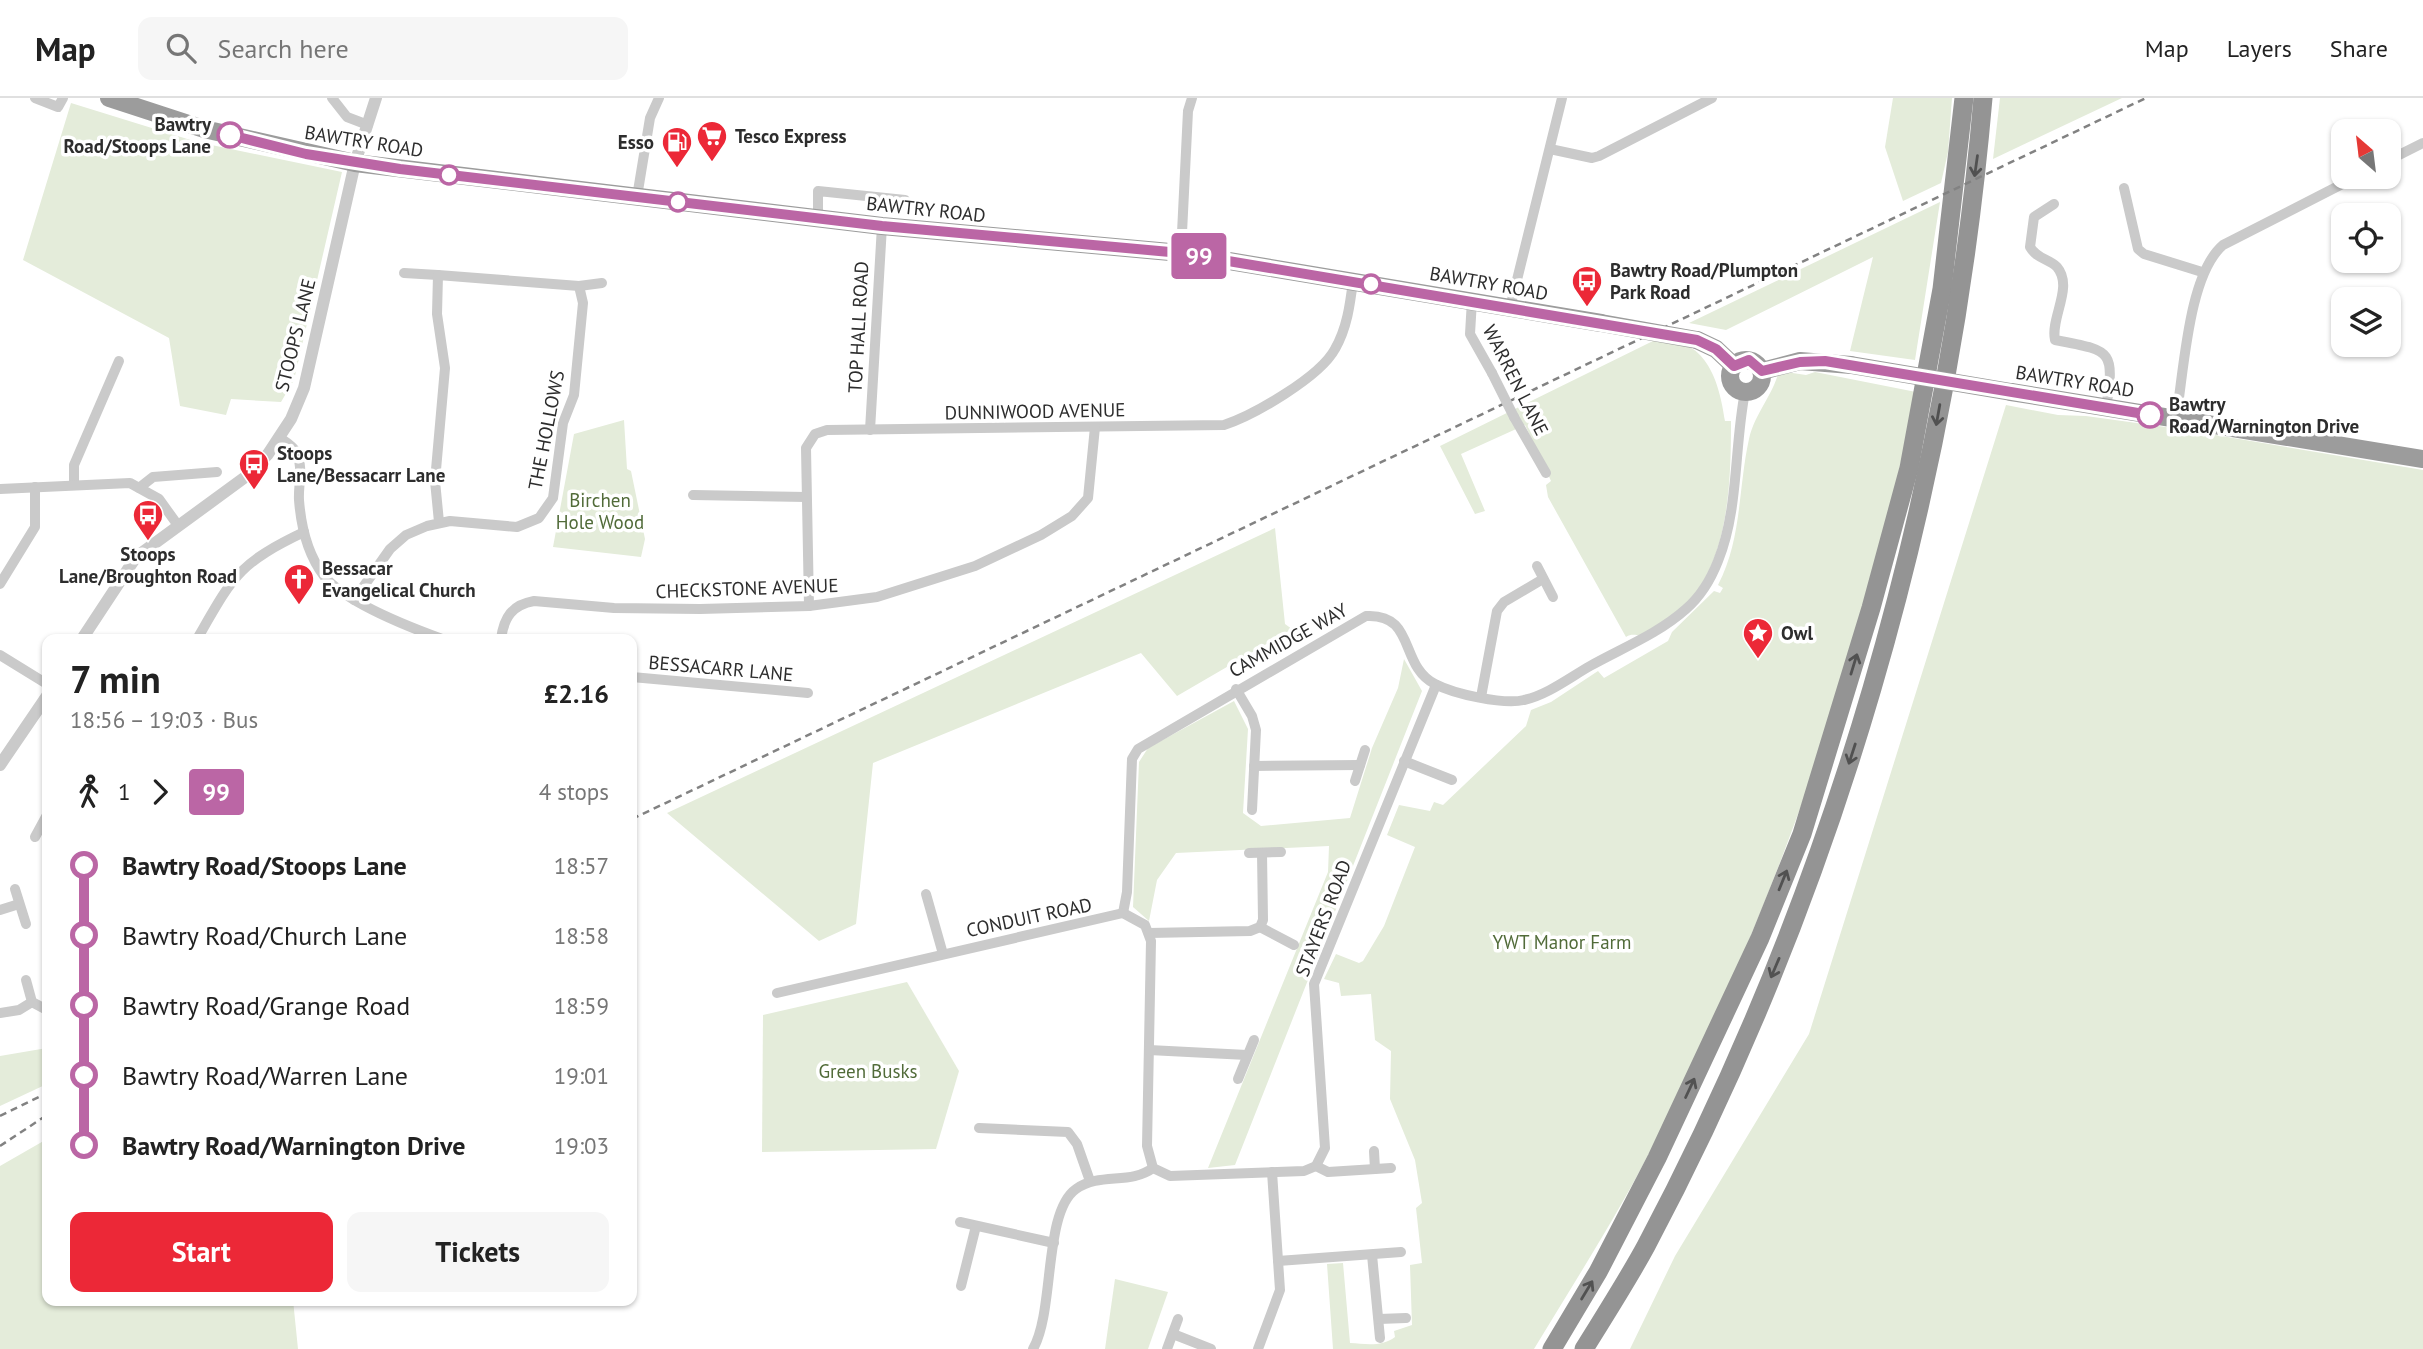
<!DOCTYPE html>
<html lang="en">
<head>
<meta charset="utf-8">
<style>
  body { margin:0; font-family:"PT Sans",sans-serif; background:#f6f6f6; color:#222; height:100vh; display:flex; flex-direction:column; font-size:26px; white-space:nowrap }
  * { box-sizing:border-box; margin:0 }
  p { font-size:23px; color:#767676 }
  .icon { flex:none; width:38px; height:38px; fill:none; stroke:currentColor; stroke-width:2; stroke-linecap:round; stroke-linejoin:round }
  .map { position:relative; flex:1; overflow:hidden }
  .drawer { position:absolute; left:42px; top:536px; width:595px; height:672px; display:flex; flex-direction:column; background:#fff; border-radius:14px; box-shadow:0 2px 5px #0004 }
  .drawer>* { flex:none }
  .badge { padding:0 14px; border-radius:5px; font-size:24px; line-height:46px }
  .needle { width:46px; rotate:332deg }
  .controls { position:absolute; left:2331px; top:21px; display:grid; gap:14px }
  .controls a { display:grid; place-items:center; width:70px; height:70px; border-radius:14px; background:#fff; box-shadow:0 2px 5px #0004; font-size:35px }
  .map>.badge { position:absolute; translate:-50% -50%; box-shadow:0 0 0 4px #fff }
  .legs { display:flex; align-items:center; gap:10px; height:77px; padding:0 28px; font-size:23px }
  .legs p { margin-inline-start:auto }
  .summary { display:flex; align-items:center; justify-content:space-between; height:119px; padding:0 28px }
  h1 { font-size:38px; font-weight:800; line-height:52px }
  .primary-button { display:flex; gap:14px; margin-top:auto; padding:14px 28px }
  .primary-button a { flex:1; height:80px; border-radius:14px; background:#ec2837; color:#fff; font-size:28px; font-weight:800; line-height:80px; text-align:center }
  .primary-button a+a { background:#f6f6f6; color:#222 }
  ul { padding:0 28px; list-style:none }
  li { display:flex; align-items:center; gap:24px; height:70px; font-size:26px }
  li i { display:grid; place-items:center; width:10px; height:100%; margin:0 9px; background:currentColor }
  li i::after { content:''; width:18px; height:18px; margin:-9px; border:5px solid; border-radius:50%; background:#fff }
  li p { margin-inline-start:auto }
  li:first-child i { background:linear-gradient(#0000 50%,currentColor 0) }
  li:last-child i { background:linear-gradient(currentColor 50%,#0000 0) }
  header { display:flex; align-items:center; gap:42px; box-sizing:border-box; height:98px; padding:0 35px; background:#fff; border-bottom:2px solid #e0e0e0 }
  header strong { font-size:33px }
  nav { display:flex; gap:38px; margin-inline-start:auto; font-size:24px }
  .search { width:490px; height:63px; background:#f6f6f6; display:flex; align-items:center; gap:18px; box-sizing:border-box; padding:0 24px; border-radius:14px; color:#767676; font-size:26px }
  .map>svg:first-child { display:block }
  .green { fill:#e4ecda }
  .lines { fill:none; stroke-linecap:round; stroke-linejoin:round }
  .minor { stroke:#cacaca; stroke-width:10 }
  .tertiary { stroke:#cacaca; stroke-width:12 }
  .trunk { stroke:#9c9c9c; stroke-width:18 }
  .motorway { stroke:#949494; stroke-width:19 }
  .rail { stroke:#828282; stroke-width:2.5; stroke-dasharray:7 5; stroke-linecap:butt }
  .minor-bridge { stroke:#cacaca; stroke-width:10 }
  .trunk-bridge { stroke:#9c9c9c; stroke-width:18 }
  .oneway { stroke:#515151 }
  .line-1-casing { stroke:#fff; stroke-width:16 }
  .line-1 { stroke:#bb66a5; stroke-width:10 }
  .stop-1-dot { fill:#fff; stroke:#bb66a5; stroke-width:3.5 }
  .labels { text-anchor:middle; stroke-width:7; stroke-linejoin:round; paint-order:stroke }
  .stop-label { font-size:19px; font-weight:bold; fill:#2d2d2d; stroke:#fff; text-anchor:end }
  .poi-label { font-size:19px; font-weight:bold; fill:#2d2d2d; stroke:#fff; text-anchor:start }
  .street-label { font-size:19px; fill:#2d2d2d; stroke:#fff }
  .park-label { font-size:19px; fill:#516b39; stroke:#fff }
</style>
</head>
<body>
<header>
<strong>Map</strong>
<div class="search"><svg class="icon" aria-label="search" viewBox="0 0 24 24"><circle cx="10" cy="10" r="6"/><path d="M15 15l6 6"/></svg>Search here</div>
<nav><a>Map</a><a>Layers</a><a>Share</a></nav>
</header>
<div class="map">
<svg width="2423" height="1251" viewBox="0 0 2423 1251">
  <rect width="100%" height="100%" fill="#fff"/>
  <g class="green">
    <path d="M 1893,0 L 1952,0 L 1948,54 L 1941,85 L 1903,103 L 1885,49 Z"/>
    <path d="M 2000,0 L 2122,0 L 1993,61 Z"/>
    <path d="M 71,5 L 197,44 L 342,74 L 294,282 L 281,304 L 231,301 L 226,317 L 180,308 L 169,240 L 23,162 Z"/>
    <path d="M 1940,104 L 1915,262 L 1850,253 L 1873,159 L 1726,232 L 1689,225 Z"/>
    <path d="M 1653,243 C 1705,236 1719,281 1725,323 L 1731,323 C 1731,391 1729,483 1665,525 C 1658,529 1648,535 1641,537 C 1634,538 1633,535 1626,539 L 1548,399 L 1546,387 L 1551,383 L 1525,327 L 1461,356 L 1485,413 L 1475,416 L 1440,348 Z"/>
    <path d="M 1779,273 L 1806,277 L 1815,274 L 1916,294 C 1864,551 1779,802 1659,1036 C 1622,1110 1577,1180 1534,1251 L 1333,1251 L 1327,1166 L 1343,1165 L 1350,1245 C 1366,1246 1382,1249 1395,1239 L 1394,1233 L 1412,1227 L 1410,1167 L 1422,1165 L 1416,1110 L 1422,1105 L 1415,1062 L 1390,1001 L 1391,953 L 1375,942 L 1371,896 L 1341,898 L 1339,885 L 1324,881 L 1336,856 L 1359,865 L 1363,863 L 1384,828 L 1415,749 L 1387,737 L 1399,707 L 1430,713 L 1434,704 L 1443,707 L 1526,628 L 1531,612 L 1551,604 L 1598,573 L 1604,580 L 1668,543 L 1672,534 L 1714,493 L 1720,495 L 1723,490 L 1718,487 C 1742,441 1738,391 1749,341 C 1755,315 1772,299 1779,273 Z"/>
    <path d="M 2006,307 L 2058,317 L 2086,318 L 2180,331 L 2423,372 L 2423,1251 L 1630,1251 L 1675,1158 L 1809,936 Z"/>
    <path d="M 624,322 L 627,371 L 631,373 L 645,441 L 641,459 L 553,449 L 574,336 Z"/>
    <path d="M 1275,430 L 1285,526 L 1292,531 L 1177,598 L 1141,555 L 873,665 L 856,826 L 819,843 L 667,715 Z"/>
    <path d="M 1404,561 L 1422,593 L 1235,1067 L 1208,1070 L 1328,774 L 1329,748 L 1176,755 L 1157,782 L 1149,823 L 1133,809 L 1139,664 L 1148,650 L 1234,603 L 1248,631 L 1243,715 L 1261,728 L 1350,720 L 1372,650 L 1398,590 Z"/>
    <path d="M 907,884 L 959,973 L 936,1051 L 762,1054 L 763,917 Z"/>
    <path d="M 47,950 L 47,986 L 0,1008 L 0,958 Z"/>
    <path d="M 47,1041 L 47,1202 L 293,1202 L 298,1251 L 0,1251 L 0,1068 Z"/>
    <path d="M 1115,1181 L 1168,1194 L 1148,1251 L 1105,1251 Z"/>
  </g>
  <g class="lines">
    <g class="minor">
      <path d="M 35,0 L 58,9 L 63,0"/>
      <path d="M 332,0 L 347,19 L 368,27"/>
      <path d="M 1550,51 L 1592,60 L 1599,58 L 1712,0"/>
      <path d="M 2389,62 L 2423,45"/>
      <path d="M 2124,90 L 2138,151 L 2144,156 L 2202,174"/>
      <path d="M 637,99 L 650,20 L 659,0"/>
      <path d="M 2054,106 L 2034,119 L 2030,149 C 2037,161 2049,161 2057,169 C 2074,189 2050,220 2055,242 C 2112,253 2115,251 2106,311"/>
      <path d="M 818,120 L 818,93 L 905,102"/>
      <path d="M 1181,155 L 1188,13 L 1192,0"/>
      <path d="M 404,175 L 438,177"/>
      <path d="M 579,188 L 602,185"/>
      <path d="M 1472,202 L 1470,236 L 1492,275"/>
      <path d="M 1510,210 L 1562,0"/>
      <path d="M 1514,319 L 1546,375"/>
      <path d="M 2176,320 C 2184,274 2188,177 2223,147 L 2356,79"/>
      <path d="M 870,332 L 882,128"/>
      <path d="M 280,340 C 286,344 293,348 296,354 C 304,369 298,387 299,402 C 301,428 308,457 324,478 C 346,505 409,529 442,541"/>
      <path d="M 74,387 L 74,367 L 119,263"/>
      <path d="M 139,390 L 153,379 L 217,374"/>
      <path d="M 0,391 L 130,385 L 159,401 L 177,426"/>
      <path d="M 693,397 L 806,399"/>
      <path d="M 1537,468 L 1553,499"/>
      <path d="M 0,486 L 35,429 L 35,389"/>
      <path d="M 354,502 L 390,451 L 406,437 L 427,428 L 450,423 L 517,429 L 539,420 L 553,400 L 563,325 L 574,297 L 583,205 L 579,188 L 438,177 L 437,216 L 445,270 L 435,383 L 439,424"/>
      <path d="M 809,508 L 806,350 L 815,336 L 827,332 L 1224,327 C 1254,317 1320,279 1335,251 C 1347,230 1350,207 1353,183"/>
      <path d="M 197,541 C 233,479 237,466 304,434"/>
      <path d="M 501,541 C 504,519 512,507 534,503 L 614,510 L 700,511 L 809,508 L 877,499 L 975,468 L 1041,437 L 1072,418 L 1088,400 L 1095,329"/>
      <path d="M 0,557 L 47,586"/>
      <path d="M 632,579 L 808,595"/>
      <path d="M 1236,591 L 1252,618 L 1256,632 L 1252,712"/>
      <path d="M 1481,599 L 1497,513 L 1504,504 L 1543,481"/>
      <path d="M 1404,663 L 1452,682"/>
      <path d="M 1254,668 L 1360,667"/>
      <path d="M 1355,683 L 1365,652"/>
      <path d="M 35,739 L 47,717"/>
      <path d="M 1249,755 L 1281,754"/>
      <path d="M 15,791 L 26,826"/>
      <path d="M 926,796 L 943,856"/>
      <path d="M 0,812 L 19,806"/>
      <path d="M 1123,815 L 1127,794 L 1132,661 L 1138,651 L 1366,518 C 1416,515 1399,568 1435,586 C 1454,596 1504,607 1524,602 C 1547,597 1569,580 1590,568 C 1622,550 1658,536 1686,511 C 1701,498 1711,481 1718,463 C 1739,411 1734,349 1745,294"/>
      <path d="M 1123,815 L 1145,827 L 1151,843 L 1147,1048 L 1153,1070 L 1170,1078 L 1304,1073 L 1316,1068 L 1325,1050 L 1314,886 L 1436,587"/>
      <path d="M 1260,829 L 1294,847"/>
      <path d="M 1149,835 L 1250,833 L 1260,829 L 1263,822 L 1262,755"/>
      <path d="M 26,882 L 32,904 L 47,912"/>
      <path d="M 777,895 L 1123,815"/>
      <path d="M 0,915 L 19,912 L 32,904"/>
      <path d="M 1149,952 L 1247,957"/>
      <path d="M 1238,981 L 1254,942"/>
      <path d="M 979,1030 L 1068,1034 L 1077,1046 L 1090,1083"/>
      <path d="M 1374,1053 L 1375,1071"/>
      <path d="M 1316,1068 L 1328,1074 L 1391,1070"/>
      <path d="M 960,1124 L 1054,1145"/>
      <path d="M 1372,1157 L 1380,1240"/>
      <path d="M 1278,1163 L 1401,1154"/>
      <path d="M 961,1188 L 976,1128"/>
      <path d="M 1379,1221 L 1406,1220"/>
      <path d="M 1173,1236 L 1211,1251"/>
      <path d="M 1033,1251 C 1055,1213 1043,1114 1076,1091 C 1100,1074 1130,1087 1153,1070"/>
      <path d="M 1167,1251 L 1178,1221"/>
      <path d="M 1258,1251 L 1280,1192 L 1272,1074"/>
    </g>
    <g class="tertiary">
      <path d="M 82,541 L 136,459 L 248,377 L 268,356 L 291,321 L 304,290 L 355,65 L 376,0"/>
      <path d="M 0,667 L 47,598"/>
    </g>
    <g class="trunk">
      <path d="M 109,0 L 204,31 L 355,65 L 882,128 L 1181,155 L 1601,225"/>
      <path d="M 1697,242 L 1716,251 L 1734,268"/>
      <circle cx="1746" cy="278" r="16"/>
      <path d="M 1762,273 L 1800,263 L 1851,267"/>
      <path d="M 2011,294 L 2423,361"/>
    </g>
    <g class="motorway">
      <path d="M 1552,1251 L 1598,1174 L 1657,1060 L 1760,840 L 1802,736 L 1871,510 L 1909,370 L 1942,191 L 1964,0"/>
      <path d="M 1584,1251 C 1605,1217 1627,1183 1646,1148 C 1833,796 1949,397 1983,0"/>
    </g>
    <g class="rail">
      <path d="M 632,721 L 2146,0"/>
      <path d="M 0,1018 L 47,995"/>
      <path d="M 0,1048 L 47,1017"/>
    </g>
    <path class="minor-bridge" d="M 1492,275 L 1514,319"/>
    <g class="trunk-bridge">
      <path d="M 1601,225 L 1697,242"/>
      <path d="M 1851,267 L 2011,294"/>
    </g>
  </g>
  <defs><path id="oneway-shaft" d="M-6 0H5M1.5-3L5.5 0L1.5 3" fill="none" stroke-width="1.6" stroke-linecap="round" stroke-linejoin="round" transform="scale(1.75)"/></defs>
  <g class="oneway">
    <use href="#oneway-shaft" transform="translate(1976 68) rotate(98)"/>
    <use href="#oneway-shaft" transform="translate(1938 317) rotate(100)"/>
    <use href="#oneway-shaft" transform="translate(1854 566) rotate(-73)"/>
    <use href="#oneway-shaft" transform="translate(1852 656) rotate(108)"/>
    <use href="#oneway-shaft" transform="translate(1783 782) rotate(-68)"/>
    <use href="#oneway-shaft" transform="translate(1775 870) rotate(113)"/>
    <use href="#oneway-shaft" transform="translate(1690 990) rotate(-65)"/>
    <use href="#oneway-shaft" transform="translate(1587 1192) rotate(-59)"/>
  </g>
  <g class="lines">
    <g class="line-1-casing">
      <path id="line-1" d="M 230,37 L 306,56 L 400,71 L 882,128 L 1181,155 L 1697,242 L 1716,251 L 1734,268 L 1749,262 L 1762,273 L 1800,264 L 1825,263 L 2150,317"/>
    </g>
    <use href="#line-1" class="line-1"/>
  </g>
  <defs>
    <g id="supermarket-pin" transform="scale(1.575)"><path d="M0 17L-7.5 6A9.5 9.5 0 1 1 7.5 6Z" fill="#ec2837" stroke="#fff"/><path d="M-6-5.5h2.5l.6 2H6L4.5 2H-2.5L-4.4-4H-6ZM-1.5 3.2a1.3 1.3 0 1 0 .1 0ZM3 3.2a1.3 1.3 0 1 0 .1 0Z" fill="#fff"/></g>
    <g id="fuel-pin" transform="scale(1.575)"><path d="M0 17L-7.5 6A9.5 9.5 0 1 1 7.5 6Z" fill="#ec2837" stroke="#fff"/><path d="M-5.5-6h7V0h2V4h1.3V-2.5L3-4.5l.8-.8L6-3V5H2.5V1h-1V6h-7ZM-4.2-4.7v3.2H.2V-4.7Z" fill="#fff"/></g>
    <g id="bus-pin" transform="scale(1.575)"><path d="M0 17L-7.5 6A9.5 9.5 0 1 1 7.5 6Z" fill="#ec2837" stroke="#fff"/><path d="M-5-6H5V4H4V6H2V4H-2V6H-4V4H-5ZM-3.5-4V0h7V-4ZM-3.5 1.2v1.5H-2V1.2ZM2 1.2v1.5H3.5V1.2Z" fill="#fff"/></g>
    <g id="church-pin" transform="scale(1.575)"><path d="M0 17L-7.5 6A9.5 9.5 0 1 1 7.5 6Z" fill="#ec2837" stroke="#fff"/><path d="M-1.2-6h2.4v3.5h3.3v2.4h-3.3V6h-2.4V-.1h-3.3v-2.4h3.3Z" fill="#fff"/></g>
    <g id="sight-pin" transform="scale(1.575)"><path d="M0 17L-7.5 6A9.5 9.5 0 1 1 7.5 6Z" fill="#ec2837" stroke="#fff"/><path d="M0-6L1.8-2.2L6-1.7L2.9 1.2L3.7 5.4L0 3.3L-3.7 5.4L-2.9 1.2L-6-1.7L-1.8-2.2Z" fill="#fff"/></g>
  </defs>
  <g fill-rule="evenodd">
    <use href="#supermarket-pin" x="712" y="38"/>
    <use href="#fuel-pin" x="677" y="44"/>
    <use href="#bus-pin" x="1587" y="183"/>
    <use href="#bus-pin" x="254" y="366"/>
    <use href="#bus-pin" x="148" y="417"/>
    <use href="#church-pin" x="299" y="481"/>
    <use href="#sight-pin" x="1758" y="535"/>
  </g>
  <g class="stop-1-dot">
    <circle cx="230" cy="37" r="12"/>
    <circle cx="449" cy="77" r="9"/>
    <circle cx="678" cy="104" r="9"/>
    <circle cx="1371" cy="186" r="9"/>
    <circle cx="2150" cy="317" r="12"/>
  </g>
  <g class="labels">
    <g class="stop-label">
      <text x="211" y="33">Bawtry<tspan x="211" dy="22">Road/Stoops Lane</tspan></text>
      <text x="2169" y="313" text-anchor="start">Bawtry<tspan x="2169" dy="22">Road/Warnington Drive</tspan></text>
    </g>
    <g class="poi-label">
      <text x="735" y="45">Tesco Express</text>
      <text x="654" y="51" text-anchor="end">Esso</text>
      <text x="1610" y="179">Bawtry Road/Plumpton<tspan x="1610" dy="22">Park Road</tspan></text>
      <text x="277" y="362">Stoops<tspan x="277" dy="22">Lane/Bessacarr Lane</tspan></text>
      <text x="148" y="463" text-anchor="middle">Stoops<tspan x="148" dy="22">Lane/Broughton Road</tspan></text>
      <text x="322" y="477">Bessacar<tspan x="322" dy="22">Evangelical Church</tspan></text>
      <text x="1781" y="542">Owl</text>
    </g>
    <g class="street-label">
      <text transform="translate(364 43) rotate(9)" y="7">BAWTRY ROAD</text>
      <text transform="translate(926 111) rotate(6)" y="7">BAWTRY ROAD</text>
      <text transform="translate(1489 185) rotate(10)" y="7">BAWTRY ROAD</text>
      <text transform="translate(858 229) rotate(-87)" y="7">TOP HALL ROAD</text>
      <text transform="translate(295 237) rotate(-76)" y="7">STOOPS LANE</text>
      <text transform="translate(1516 282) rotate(63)" y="7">WARREN LANE</text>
      <text transform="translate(2075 283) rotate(9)" y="7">BAWTRY ROAD</text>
      <text transform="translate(1035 313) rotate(-1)" y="7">DUNNIWOOD AVENUE</text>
      <text transform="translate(546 332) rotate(-79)" y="7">THE HOLLOWS</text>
      <text transform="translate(747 490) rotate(-2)" y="7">CHECKSTONE AVENUE</text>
      <text transform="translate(1288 542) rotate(-29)" y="7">CAMMIDGE WAY</text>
      <text transform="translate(721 570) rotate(5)" y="7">BESSACARR LANE</text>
      <text transform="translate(1029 819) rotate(-12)" y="7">CONDUIT ROAD</text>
      <text transform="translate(1323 820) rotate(-69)" y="7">STAYERS ROAD</text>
    </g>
    <g class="park-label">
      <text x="600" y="409">Birchen<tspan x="600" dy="22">Hole Wood</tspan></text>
      <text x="1562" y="851">YWT Manor Farm</text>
      <text x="868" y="980">Green Busks</text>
    </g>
  </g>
</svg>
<div class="controls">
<a><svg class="needle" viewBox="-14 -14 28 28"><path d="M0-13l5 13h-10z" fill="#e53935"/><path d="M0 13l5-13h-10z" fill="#767676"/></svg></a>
<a><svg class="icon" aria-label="locate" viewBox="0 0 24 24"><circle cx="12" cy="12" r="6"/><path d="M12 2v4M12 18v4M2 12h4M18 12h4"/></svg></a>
<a><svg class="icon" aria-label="layers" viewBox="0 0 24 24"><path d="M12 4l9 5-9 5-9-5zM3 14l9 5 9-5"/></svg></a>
</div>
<b class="badge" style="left:1199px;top:158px;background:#bb66a5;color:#fff">99</b>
<section class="drawer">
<div class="summary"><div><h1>7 min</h1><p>18:56 – 19:03 · Bus</p></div><b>£2.16</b></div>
<div class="legs"><svg class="icon" aria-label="walk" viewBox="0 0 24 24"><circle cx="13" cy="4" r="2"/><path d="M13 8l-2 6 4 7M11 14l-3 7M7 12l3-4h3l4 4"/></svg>1<svg class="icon" aria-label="forward" viewBox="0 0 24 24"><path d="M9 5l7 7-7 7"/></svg><b class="badge" style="background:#bb66a5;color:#fff">99</b><p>4 stops</p></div>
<ul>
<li><i style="color:#bb66a5"></i><b>Bawtry Road/Stoops Lane</b><p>18:57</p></li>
<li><i style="color:#bb66a5"></i><span>Bawtry Road/Church Lane</span><p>18:58</p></li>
<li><i style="color:#bb66a5"></i><span>Bawtry Road/Grange Road</span><p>18:59</p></li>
<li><i style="color:#bb66a5"></i><span>Bawtry Road/Warren Lane</span><p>19:01</p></li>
<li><i style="color:#bb66a5"></i><b>Bawtry Road/Warnington Drive</b><p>19:03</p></li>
</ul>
<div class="primary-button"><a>Start</a><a>Tickets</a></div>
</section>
</div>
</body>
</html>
